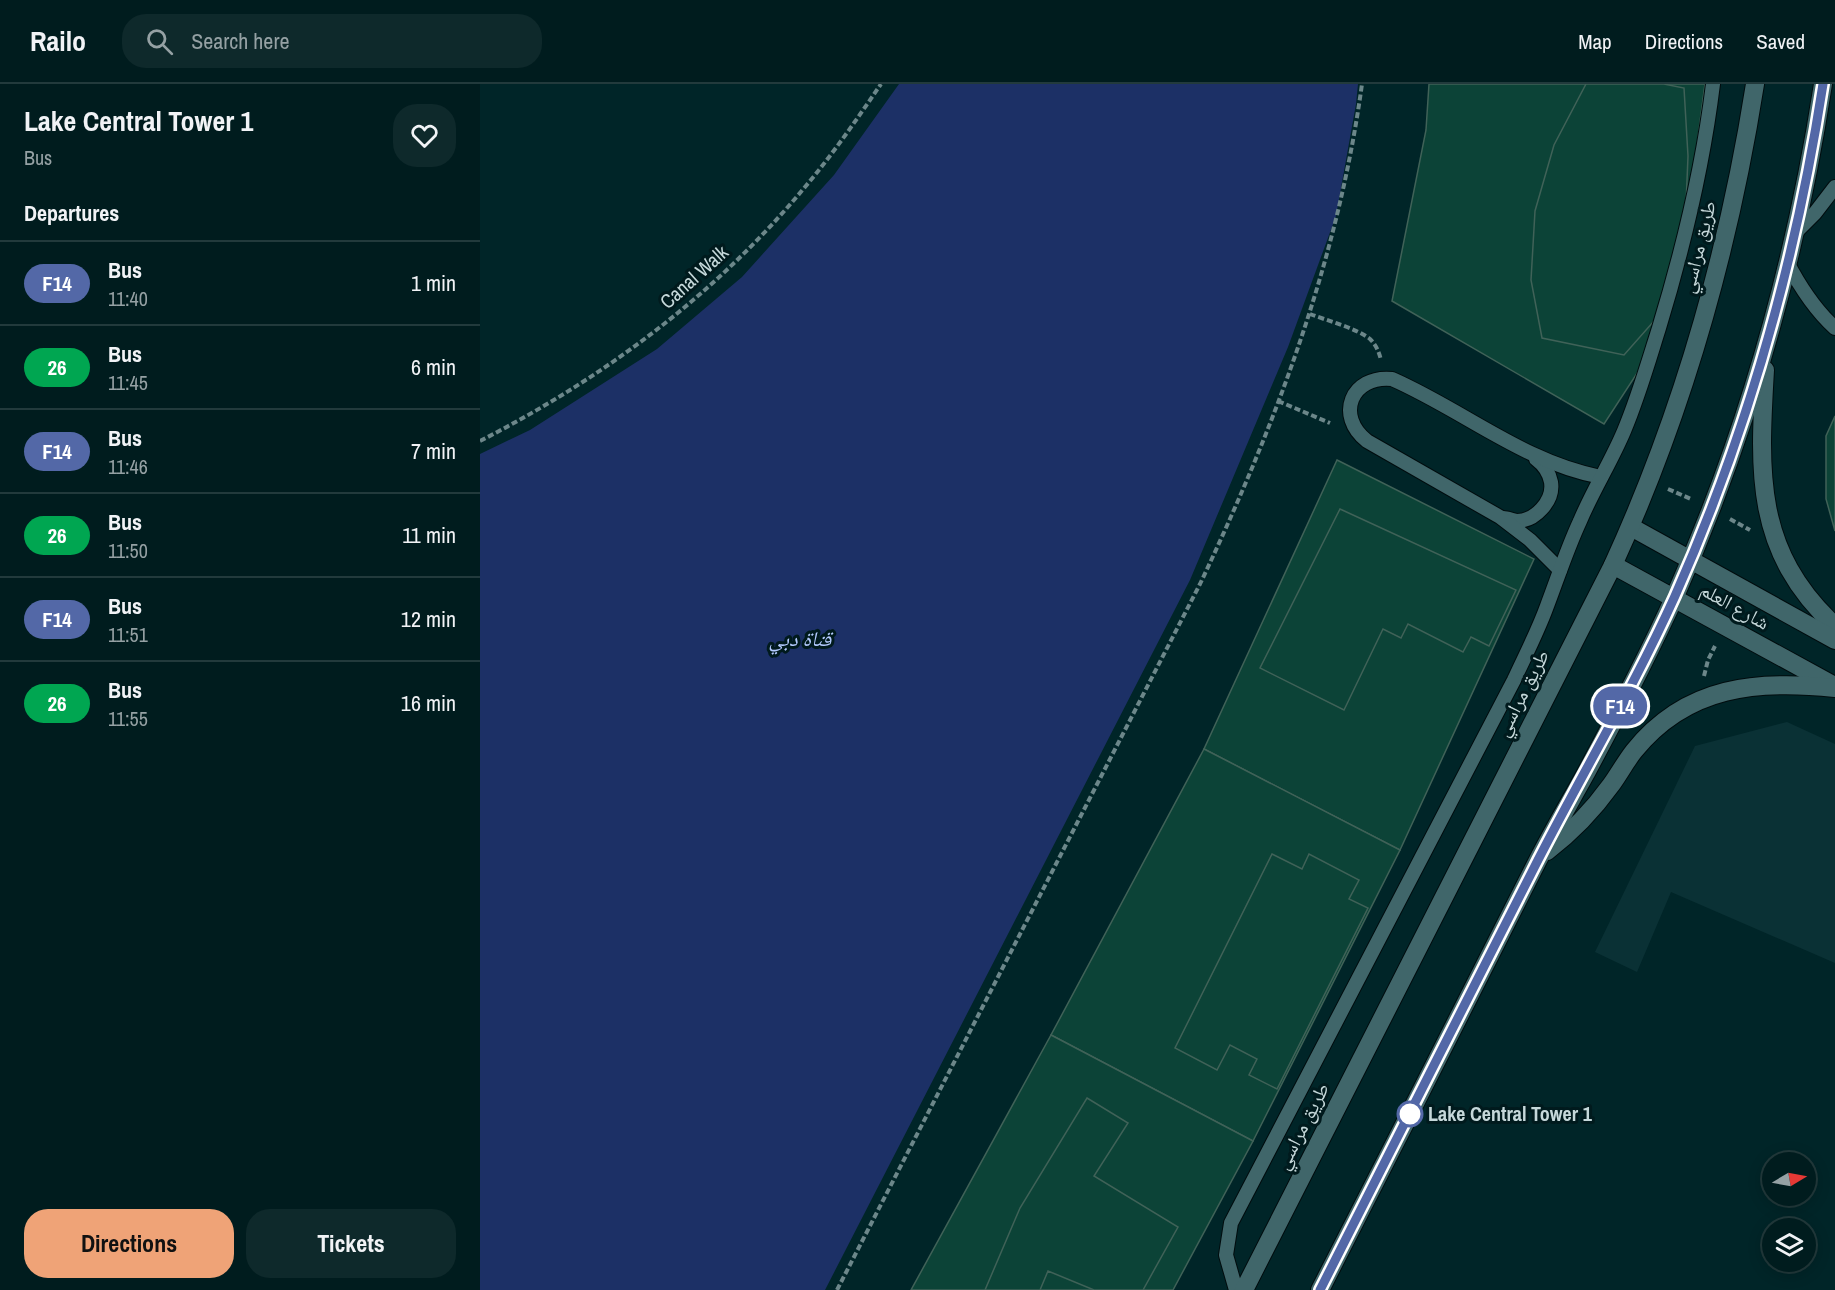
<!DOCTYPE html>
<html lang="en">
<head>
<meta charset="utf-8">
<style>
  body { margin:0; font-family:"Archivo Narrow","Noto Naskh Arabic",sans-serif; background:#0e292b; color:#f1f3f6; height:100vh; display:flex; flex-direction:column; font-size:22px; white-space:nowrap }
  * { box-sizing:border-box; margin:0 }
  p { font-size:20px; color:#95a1a4 }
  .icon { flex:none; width:33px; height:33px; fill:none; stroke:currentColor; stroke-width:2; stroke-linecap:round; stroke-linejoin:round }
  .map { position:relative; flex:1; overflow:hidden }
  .sheet { display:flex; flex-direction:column; background:#001c1e; width:480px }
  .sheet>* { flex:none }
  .badge { padding:0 12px; border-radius:20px; font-size:21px; line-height:39px }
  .needle { width:39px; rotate:80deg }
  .tools { position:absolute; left:1282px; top:1068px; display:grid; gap:12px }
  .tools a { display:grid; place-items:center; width:54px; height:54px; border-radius:50%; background:#001c1e; box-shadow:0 3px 15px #0003,0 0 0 2px #223a3c; font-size:30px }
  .map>.badge { position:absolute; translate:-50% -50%; box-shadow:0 0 0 3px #fff }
  h2 { padding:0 24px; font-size:22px; line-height:54px }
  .round { display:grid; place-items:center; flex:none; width:63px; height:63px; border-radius:24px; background:#0e292b }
  .overview { display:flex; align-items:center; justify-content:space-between; height:102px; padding:0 24px }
  h1 { font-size:28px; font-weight:700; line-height:45px }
  .cta { display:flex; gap:12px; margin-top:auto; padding:12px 24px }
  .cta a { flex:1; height:69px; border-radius:24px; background:#efa377; color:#111; font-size:24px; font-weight:700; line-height:69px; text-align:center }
  .cta a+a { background:#0e292b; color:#f1f3f6 }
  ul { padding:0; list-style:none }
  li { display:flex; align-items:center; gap:18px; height:84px; padding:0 24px; border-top:2px solid #223a3c }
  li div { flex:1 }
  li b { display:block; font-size:22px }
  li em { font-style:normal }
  li .badge { min-width:66px; font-weight:700; text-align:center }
  header { display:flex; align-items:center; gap:36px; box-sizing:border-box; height:84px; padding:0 30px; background:#001c1e; border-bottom:2px solid #223a3c }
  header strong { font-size:28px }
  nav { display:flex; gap:33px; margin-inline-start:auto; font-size:21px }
  .search { width:420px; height:54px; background:#0e292b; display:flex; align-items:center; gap:15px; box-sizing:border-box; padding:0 21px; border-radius:24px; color:#95a1a4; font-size:22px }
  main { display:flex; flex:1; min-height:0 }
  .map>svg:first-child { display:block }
  .built { fill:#0a3135 }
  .water { fill:#1c3066 }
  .building { fill:#0c4337; stroke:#406258; stroke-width:1.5 }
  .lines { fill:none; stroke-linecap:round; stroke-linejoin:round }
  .service-casing { stroke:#000c0e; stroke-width:16 }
  .secondary-casing { stroke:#000c0e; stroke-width:20 }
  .path { stroke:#6c878a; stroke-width:4; stroke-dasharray:6 3; stroke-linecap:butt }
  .service { stroke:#40666a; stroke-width:14 }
  .secondary { stroke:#40666a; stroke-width:18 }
  .line-casing { stroke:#fff; stroke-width:14 }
  .line { stroke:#5368a7; stroke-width:9 }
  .stop-dot { fill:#fff; stroke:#5368a7; stroke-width:3 }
  .labels { text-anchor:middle; stroke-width:6; stroke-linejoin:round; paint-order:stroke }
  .street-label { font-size:20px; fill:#c5d8da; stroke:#001a1d }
  .stop-label { font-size:20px; font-weight:bold; fill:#c5d8da; stroke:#001a1d; text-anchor:start }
  .water-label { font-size:21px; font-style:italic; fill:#b3cafe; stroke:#001a1d }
</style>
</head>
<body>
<header>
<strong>Railo</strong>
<div class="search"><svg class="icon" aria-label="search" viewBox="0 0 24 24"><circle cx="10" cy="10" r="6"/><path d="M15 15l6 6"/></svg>Search here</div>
<nav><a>Map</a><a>Directions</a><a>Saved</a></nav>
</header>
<main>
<section class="sheet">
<div class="overview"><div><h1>Lake Central Tower 1</h1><p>Bus</p></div><a class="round"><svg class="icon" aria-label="heart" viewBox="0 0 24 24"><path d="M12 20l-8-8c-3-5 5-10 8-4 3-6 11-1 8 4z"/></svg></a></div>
<h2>Departures</h2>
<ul>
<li><span class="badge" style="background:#5368a7;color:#fff">F14</span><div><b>Bus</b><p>11:40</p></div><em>1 min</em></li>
<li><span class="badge" style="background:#00a651;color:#fff">26</span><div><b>Bus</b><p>11:45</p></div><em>6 min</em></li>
<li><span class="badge" style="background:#5368a7;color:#fff">F14</span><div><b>Bus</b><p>11:46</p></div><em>7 min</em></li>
<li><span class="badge" style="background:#00a651;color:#fff">26</span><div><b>Bus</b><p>11:50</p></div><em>11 min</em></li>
<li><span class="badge" style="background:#5368a7;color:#fff">F14</span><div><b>Bus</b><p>11:51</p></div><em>12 min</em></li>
<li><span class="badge" style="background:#00a651;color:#fff">26</span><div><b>Bus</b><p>11:55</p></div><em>16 min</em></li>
</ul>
<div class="cta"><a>Directions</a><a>Tickets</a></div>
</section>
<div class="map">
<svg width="1355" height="1206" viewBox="0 0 1355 1206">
  <rect width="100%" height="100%" fill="#002528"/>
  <path class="built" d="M 1307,638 L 1355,660 L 1355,879 L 1191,808 L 1157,888 L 1115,868 L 1215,662 Z"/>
  <path class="water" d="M 419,0 L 878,0 L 876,20 L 856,132 L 808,263 L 710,496 L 345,1206 L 0,1206 L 0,370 L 50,346 L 177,265 L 262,193 L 354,91 Z"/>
  <g class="building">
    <path d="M 949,0 L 1225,0 L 1206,145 L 1169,271 L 1124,340 L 912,217 L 946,46 Z"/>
    <path d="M 1106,0 L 1184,0 L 1204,4 L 1208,72 L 1205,146 L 1182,228 L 1144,271 L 1062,254 L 1051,196 L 1055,127 L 1074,61 Z"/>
    <path d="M 1355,332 L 1355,447 L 1346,415 L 1346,352 Z"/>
    <path d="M 857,376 L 1054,475 L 920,766 L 724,665 Z"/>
    <path d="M 860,425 L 1036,506 L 1009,562 L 991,553 L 983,568 L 928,540 L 921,554 L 903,545 L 864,626 L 780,584 Z"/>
    <path d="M 724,665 L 920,766 L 773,1057 L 571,951 Z"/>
    <path d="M 792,770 L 822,785 L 829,770 L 879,796 L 869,815 L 888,824 L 797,1005 L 769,991 L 777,975 L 750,961 L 737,986 L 695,964 Z"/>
    <path d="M 571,951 L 773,1057 L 693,1206 L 431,1206 Z"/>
    <path d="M 607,1014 L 648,1039 L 614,1092 L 698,1143 L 663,1206 L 614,1206 L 568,1187 L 560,1206 L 505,1206 L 540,1124 Z"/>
  </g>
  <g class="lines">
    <g class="service-casing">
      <g id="service">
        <path d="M 1314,150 L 1335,129 L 1355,103"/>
        <path d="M 1307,178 C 1320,203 1334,225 1355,244"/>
        <path d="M 1023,434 C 1027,434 1032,436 1037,437 C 1055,437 1074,417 1071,398 C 1069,388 1064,381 1056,375"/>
        <path d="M 1080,486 L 1050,456 L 1020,433 L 887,357 C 855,332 871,291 912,295 C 983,326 1043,378 1121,393"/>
        <path d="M 756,1206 L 746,1171 L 751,1139 L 1034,596 C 1045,572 1058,547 1067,522 C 1078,493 1087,465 1100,437 C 1113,406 1131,378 1144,347 C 1158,314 1168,279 1179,244 C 1203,165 1223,82 1233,0"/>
      </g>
    </g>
    <g class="secondary-casing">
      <g id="secondary">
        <path d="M 1285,286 C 1279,388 1274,467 1355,542"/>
        <path d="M 1151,443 L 1355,556"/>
        <path d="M 1133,481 L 1351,600"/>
        <path d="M 1067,767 C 1092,748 1113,726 1131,701 C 1139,690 1146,677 1154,667 C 1207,601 1278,596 1355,604"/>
        <path d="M 764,1206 L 1133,481 C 1203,328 1249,165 1275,0"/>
        <path d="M 840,1206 C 913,1063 986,919 1058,776 C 1073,747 1090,718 1106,689 C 1137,631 1168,572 1195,512 C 1267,350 1316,175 1343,0"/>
      </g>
    </g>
    <g class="path">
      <path d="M 830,230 C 848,237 876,244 890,255 C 896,261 899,268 901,276"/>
      <path d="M 798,317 L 850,339"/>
      <path d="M 0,357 C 125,293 235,211 325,103 C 353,70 377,35 401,0"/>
      <path d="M 1188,405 L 1211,415"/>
      <path d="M 1250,435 L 1270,446"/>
      <path d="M 1224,592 L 1228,576 L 1235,562"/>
      <path d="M 357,1206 L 720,500 C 796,340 858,176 882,0"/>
    </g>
    <use href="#service" class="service"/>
    <use href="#secondary" class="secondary"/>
  </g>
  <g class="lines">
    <g class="line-casing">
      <path id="line" d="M 840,1206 C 913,1063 985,919 1058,776 C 1103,688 1154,603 1195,512 C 1267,350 1316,176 1343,0"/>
    </g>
    <use href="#line" class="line"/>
  </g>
  <circle class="stop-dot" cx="930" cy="1030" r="12"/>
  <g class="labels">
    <g class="street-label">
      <text transform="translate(1218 163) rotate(-76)" y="7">طريق مراسي</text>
      <text transform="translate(214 193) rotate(-42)" y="7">Canal Walk</text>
      <text transform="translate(1255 522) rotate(29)" y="7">شارع العلم</text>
      <text transform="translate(1042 609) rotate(-63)" y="7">طريق مراسي</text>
      <text transform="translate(822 1042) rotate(-63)" y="7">طريق مراسي</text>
    </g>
    <g class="stop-label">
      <text x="948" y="1037">Lake Central Tower 1</text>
    </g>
    <g class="water-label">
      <text x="320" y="562">قناة دبي</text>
    </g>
  </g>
</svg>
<div class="tools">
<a><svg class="needle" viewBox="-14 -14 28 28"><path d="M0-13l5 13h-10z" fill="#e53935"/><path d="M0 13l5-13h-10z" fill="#95a1a4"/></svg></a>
<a><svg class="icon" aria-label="layers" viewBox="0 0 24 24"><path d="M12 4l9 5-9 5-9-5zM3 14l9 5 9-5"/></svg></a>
</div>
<b class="badge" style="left:1140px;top:622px;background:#5368a7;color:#fff">F14</b>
</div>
</main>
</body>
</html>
